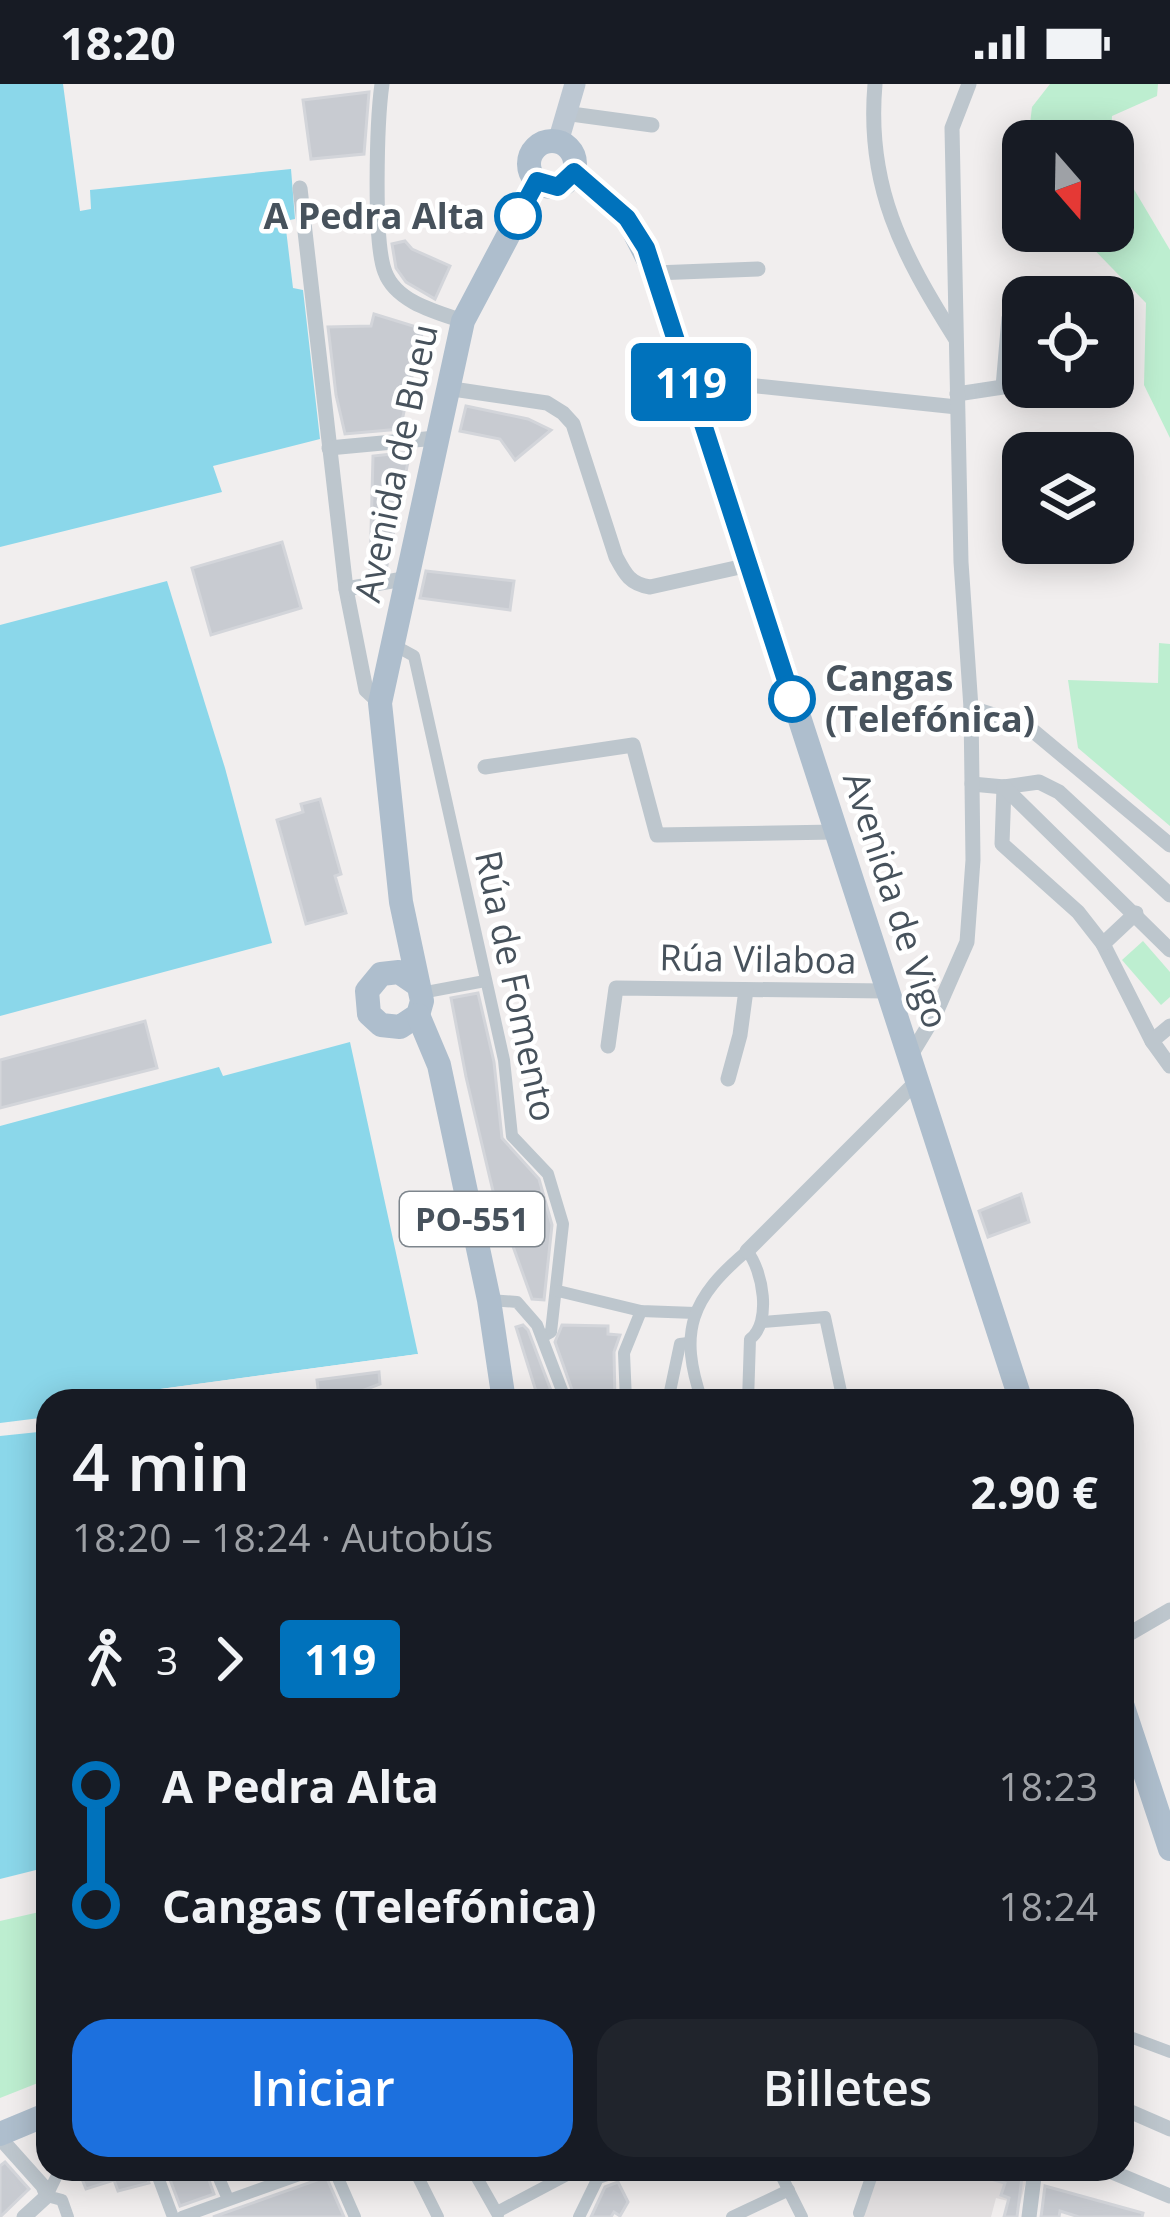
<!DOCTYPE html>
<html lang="es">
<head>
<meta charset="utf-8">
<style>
  body { margin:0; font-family:"Open Sans",sans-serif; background:#20242c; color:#f1f3f6; height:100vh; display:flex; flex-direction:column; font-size:45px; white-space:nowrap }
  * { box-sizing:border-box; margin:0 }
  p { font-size:39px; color:#9ea1a6 }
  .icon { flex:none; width:66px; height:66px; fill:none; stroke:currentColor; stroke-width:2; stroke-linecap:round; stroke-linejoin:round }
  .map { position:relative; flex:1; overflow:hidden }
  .panel { position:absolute; left:36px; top:1305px; width:1098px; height:792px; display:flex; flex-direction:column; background:#171b24; border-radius:36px; box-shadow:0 6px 30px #0003 }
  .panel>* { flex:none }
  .badge { padding:0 24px; border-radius:9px; font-size:42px; line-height:78px }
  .needle { width:78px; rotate:160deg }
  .tools { position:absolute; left:1002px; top:36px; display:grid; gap:24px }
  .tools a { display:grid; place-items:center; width:132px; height:132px; border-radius:24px; background:#171b24; box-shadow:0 6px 30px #0003; font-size:60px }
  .map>.badge { position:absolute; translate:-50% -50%; box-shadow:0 0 0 6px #fff }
  .legs { display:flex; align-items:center; gap:18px; height:132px; padding:0 36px; font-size:39px }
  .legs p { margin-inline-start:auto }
  .headline { display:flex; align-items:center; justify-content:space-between; height:204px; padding:0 36px }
  h1 { font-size:66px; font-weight:600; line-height:90px }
  .action { display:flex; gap:24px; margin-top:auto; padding:24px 36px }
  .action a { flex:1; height:138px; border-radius:36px; background:#1c70de; color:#fff; font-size:48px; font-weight:600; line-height:138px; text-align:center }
  .action a+a { background:#20242c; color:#f1f3f6 }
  ul { padding:0 36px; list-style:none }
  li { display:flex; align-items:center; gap:42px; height:120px; font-size:45px }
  li i { display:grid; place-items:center; width:18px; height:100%; margin:0 15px; background:currentColor }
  li i::after { content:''; width:30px; height:30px; margin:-15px; border:9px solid; border-radius:50%; background:#171b24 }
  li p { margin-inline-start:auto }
  li:first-child i { background:linear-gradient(#0000 50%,currentColor 0) }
  li:last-child i { background:linear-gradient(currentColor 50%,#0000 0) }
  .status { display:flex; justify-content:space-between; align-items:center; height:84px; padding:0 60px; background:#171b24; direction:ltr }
  .status svg { height:33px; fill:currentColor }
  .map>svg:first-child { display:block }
  .education { fill:#e2dfe0 }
  .green { fill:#bdeed0 }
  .water { fill:#8bd7ea }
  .pier { fill:#f1eeee }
  .building { fill:#c8cbd1; stroke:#d3d5da; stroke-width:3 }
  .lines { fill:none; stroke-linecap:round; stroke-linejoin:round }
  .pedestrian { stroke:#bdc6cd; stroke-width:12 }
  .minor { stroke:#bdc6cd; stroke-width:15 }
  .secondary { stroke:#bcc7d2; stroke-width:21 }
  .primary { stroke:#aebecd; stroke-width:24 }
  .line-1-casing { stroke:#fff; stroke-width:27 }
  .line-1 { stroke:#0072bc; stroke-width:18 }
  .stop-1-dot { fill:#fff; stroke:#0072bc; stroke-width:6 }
  .labels { text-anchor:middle; stroke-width:9; stroke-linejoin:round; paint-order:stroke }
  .shield { fill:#fff; stroke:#7e868d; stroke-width:3 }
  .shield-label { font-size:33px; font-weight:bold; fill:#47525c }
  .stop-label { font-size:36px; font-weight:bold; fill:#47525c; stroke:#fff; text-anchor:end }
  .street-label { font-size:36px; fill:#47525c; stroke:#fff }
</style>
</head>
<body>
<div class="status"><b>18:20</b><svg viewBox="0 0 49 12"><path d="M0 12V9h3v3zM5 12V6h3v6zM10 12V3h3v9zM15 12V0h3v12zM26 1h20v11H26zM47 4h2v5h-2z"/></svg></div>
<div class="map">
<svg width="1170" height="2133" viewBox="0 0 1170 2133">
  <rect width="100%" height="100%" fill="#f1eeee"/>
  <path class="education" d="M 881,2085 L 1029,2085 L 1020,2120 L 996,2114 L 991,2133 L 861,2133 Z"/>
  <g class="green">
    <path d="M 1050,0 L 1158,0 L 1157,12 L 1112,32 L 1111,57 L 1028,57 L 1032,23 Z"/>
    <path d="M 1113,70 L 1170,166 L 1170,354 L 1144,301 L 1146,219 L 1076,147 L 1113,147 Z"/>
    <path d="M 1159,559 L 1170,560 L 1170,742 L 1078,664 L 1068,596 L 1158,599 Z"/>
    <path d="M 1143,857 L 1170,888 L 1170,913 L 1161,921 L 1122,876 Z"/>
    <path d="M 48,1826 L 48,1995 L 0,2014 L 0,1837 Z"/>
  </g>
  <g class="water">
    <path d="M 0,0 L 63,0 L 80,127 L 91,125 L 90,106 L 291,85 L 295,135 L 285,137 L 293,204 L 303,206 L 320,355 L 213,382 L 222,408 L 0,463 Z"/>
    <path d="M 167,497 L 225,684 L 272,859 L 0,932 L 0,541 Z"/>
    <path d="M 350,958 L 418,1270 L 102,1313 L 102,1317 L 48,1317 L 48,1333 L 0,1339 L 0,1042 L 219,983 L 223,992 Z"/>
    <path d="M 48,1347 L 48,1783 L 0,1795 L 0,1352 Z"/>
  </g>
  <path class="pier" d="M 418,1270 L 409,1277 L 240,1300 L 118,1317 L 102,1317 L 101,1313 Z"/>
  <g class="building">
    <path d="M 369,8 L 364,70 L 311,75 L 303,16 Z"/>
    <path d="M 405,157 L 412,165 L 450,182 L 435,215 L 406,198 L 396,184 L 392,160 Z"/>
    <path d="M 374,230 L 423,245 L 400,345 L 345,350 L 336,311 L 328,243 L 371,242 Z"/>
    <path d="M 466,322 L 528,335 L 551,346 L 515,376 L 500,355 L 460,347 Z"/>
    <path d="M 410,368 L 386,486 L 370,487 L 373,372 Z"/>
    <path d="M 282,458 L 301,524 L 211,551 L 192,484 Z"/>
    <path d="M 426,487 L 514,497 L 510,526 L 420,514 Z"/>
    <path d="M 320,715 L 341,790 L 335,792 L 346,829 L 306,840 L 277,736 L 303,728 L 301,720 Z"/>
    <path d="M 478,909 L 494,978 L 502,1054 L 539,1095 L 552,1141 L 544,1216 L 532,1215 L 493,1107 L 466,993 L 451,914 Z"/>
    <path d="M 145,937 L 157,984 L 0,1024 L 0,976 Z"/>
    <path d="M 1021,1110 L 1029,1138 L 988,1153 L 979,1127 Z"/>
    <path d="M 523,1241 L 528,1246 L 555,1317 L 539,1317 L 516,1243 Z"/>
    <path d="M 562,1241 L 608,1242 L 608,1250 L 620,1251 L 614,1268 L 615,1317 L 576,1317 L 555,1258 Z"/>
    <path d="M 379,1288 L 380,1300 L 359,1308 L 319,1313 L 317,1296 Z"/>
    <path d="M 5,2078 L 29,2105 L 0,2133 L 0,2082 Z"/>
    <path d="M 78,2085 L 145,2085 L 149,2099 L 118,2107 L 114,2096 L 86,2105 Z"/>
    <path d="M 166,2085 L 205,2085 L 214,2110 L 180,2122 Z"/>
    <path d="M 970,2085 L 1023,2085 L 1017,2133 L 1004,2133 L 1009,2114 L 1001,2111 L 1005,2099 L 970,2089 Z"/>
    <path d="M 325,2090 L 344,2133 L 213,2133 L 320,2095 Z"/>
    <path d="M 618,2098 L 628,2118 L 620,2132 L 614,2128 L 611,2133 L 591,2133 L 605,2103 Z"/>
    <path d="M 1045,2102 L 1143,2129 L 1142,2133 L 1079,2133 L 1060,2127 L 1059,2133 L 1041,2133 Z"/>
  </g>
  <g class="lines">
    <g class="pedestrian">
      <path d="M 392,560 L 414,572 L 504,976 L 512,1052 L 548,1090 L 563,1140 L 551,1248 L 542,1253"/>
      <path d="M 421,909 L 485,897"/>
      <path d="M 558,1207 L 641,1227 L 695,1229"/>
      <path d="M 489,1216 L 517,1218 L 537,1241 L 566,1317"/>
      <path d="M 763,1238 L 825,1233 L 843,1317"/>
      <path d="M 626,1317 L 624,1269 L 641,1227"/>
      <path d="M 668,1317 L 680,1260 L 688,1259"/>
      <path d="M 702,1317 C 678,1247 691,1214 747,1167 C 763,1186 772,1239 750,1255 L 748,1317"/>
      <path d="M 1122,1950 L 1170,1968"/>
      <path d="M 60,2085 L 47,2112 L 62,2116 L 68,2133"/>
      <path d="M 155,2085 L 173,2133"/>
      <path d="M 215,2085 L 228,2115"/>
      <path d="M 334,2085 L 355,2133"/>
      <path d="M 414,2085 L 438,2133"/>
      <path d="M 472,2085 L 498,2131"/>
      <path d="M 778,2085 L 802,2133"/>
      <path d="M 497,2128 L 569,2090"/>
      <path d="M 859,2129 L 874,2085"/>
      <path d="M 182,2133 L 316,2085"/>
      <path d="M 579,2133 L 598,2094 L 626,2085"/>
      <path d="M 732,2133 L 789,2106"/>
    </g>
    <g class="minor">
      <path d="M 382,0 C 377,35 373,158 385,188 C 396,218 436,228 463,237"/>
      <path d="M 875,0 C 866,102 902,170 955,254"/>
      <path d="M 564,29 L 652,41"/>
      <path d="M 300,104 L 346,505 L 366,606 L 380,619"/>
      <path d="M 655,189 L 758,185"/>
      <path d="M 446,304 L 547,319 L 563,329 L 573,340 L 616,473 C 625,490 630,500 650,503 L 749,481"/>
      <path d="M 695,308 L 729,299 L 957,323"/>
      <path d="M 957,310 L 1003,303 L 1009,234 L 1023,233"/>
      <path d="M 329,364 L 436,354"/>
      <path d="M 346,505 L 409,494"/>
      <path d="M 971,624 L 1026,641 L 1170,761"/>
      <path d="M 485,683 L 633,661 L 657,751 L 836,748"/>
      <path d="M 972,700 L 1004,703 L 1039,698 L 1059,708 L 1170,811"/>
      <path d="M 1004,703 L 1002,760 L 1078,828 L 1103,860 L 1152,957"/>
      <path d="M 1004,703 L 1170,866"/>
      <path d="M 1103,860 L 1136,829"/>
      <path d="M 1170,942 L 1152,957 L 1170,982"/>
      <path d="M 608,962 L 616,904 L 886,907"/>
      <path d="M 909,974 L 935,931 L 967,858 L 973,776 L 971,624 L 961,478 L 952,44 L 969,0"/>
      <path d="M 728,995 L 740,951 L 746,906"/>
      <path d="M 747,1167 L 916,998"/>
      <path d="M 1122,1554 L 1170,1526"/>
      <path d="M 1122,2024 L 1170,2045"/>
      <path d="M 0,2054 L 43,2102 L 47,2112 L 24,2133"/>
      <path d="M 1105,2085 L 1170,2112"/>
      <path d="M 1029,2133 L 1035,2085"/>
    </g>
    <path class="secondary" d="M 558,58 L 575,0"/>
    <g class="primary">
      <circle cx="552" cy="80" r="23"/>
      <path d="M 574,88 L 627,134 L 655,189 L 1021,1317"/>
      <path d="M 418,901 L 399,888 L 381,890 L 367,907 L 369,930 L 381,941 L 400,943 L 418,931 L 422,917 L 401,818 L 380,619 L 463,237 L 537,97"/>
      <path d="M 418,931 L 439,981 L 489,1216 L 504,1317"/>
      <path d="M 1122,1620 L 1170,1765"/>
      <path d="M 0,2050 L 48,2030"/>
    </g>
  </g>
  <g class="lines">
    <g class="line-1-casing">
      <path id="line-1" d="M 518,132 L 537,97 L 558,103 L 574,88 L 627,134 L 646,164 L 792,615"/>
    </g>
    <use href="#line-1" class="line-1"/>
  </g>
  <g class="stop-1-dot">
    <circle cx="518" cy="132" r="21"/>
    <circle cx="792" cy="615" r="21"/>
  </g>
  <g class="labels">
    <rect class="shield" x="400" y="1108" width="144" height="54" rx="9"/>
    <g class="shield-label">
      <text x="472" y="1147">PO-551</text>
    </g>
    <g class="stop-label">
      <text x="485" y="145">A Pedra Alta</text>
      <text x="825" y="607" text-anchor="start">Cangas<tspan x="825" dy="41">(Telefónica)</tspan></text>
    </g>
    <g class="street-label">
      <text transform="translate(396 379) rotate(-78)" y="13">Avenida de Bueu</text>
      <text transform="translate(896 816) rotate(72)" y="13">Avenida de Vigo</text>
      <text transform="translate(758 875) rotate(1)" y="13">Rúa Vilaboa</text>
      <text transform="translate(516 902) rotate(78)" y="13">Rúa de Fomento</text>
    </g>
  </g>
</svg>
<div class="tools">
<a><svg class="needle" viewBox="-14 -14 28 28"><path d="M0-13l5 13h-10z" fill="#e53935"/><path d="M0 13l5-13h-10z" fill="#9ea1a6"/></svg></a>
<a><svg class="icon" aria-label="locate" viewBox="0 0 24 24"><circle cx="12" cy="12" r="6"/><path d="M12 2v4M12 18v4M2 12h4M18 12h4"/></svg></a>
<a><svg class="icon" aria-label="layers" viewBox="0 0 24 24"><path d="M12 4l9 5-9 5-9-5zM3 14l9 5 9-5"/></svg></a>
</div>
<b class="badge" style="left:691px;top:298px;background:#0072bc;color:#fff">119</b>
<section class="panel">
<div class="headline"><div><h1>4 min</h1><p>18:20 – 18:24 · Autobús</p></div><b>2.90 €</b></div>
<div class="legs"><svg class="icon" aria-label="walk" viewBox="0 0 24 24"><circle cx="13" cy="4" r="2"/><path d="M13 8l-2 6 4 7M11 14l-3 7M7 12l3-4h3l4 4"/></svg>3<svg class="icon" aria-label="forward" viewBox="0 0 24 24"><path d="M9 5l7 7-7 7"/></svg><b class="badge" style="background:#0072bc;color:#fff">119</b></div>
<ul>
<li><i style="color:#0072bc"></i><b>A Pedra Alta</b><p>18:23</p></li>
<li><i style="color:#0072bc"></i><b>Cangas (Telefónica)</b><p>18:24</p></li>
</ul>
<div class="action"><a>Iniciar</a><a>Billetes</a></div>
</section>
</div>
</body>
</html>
